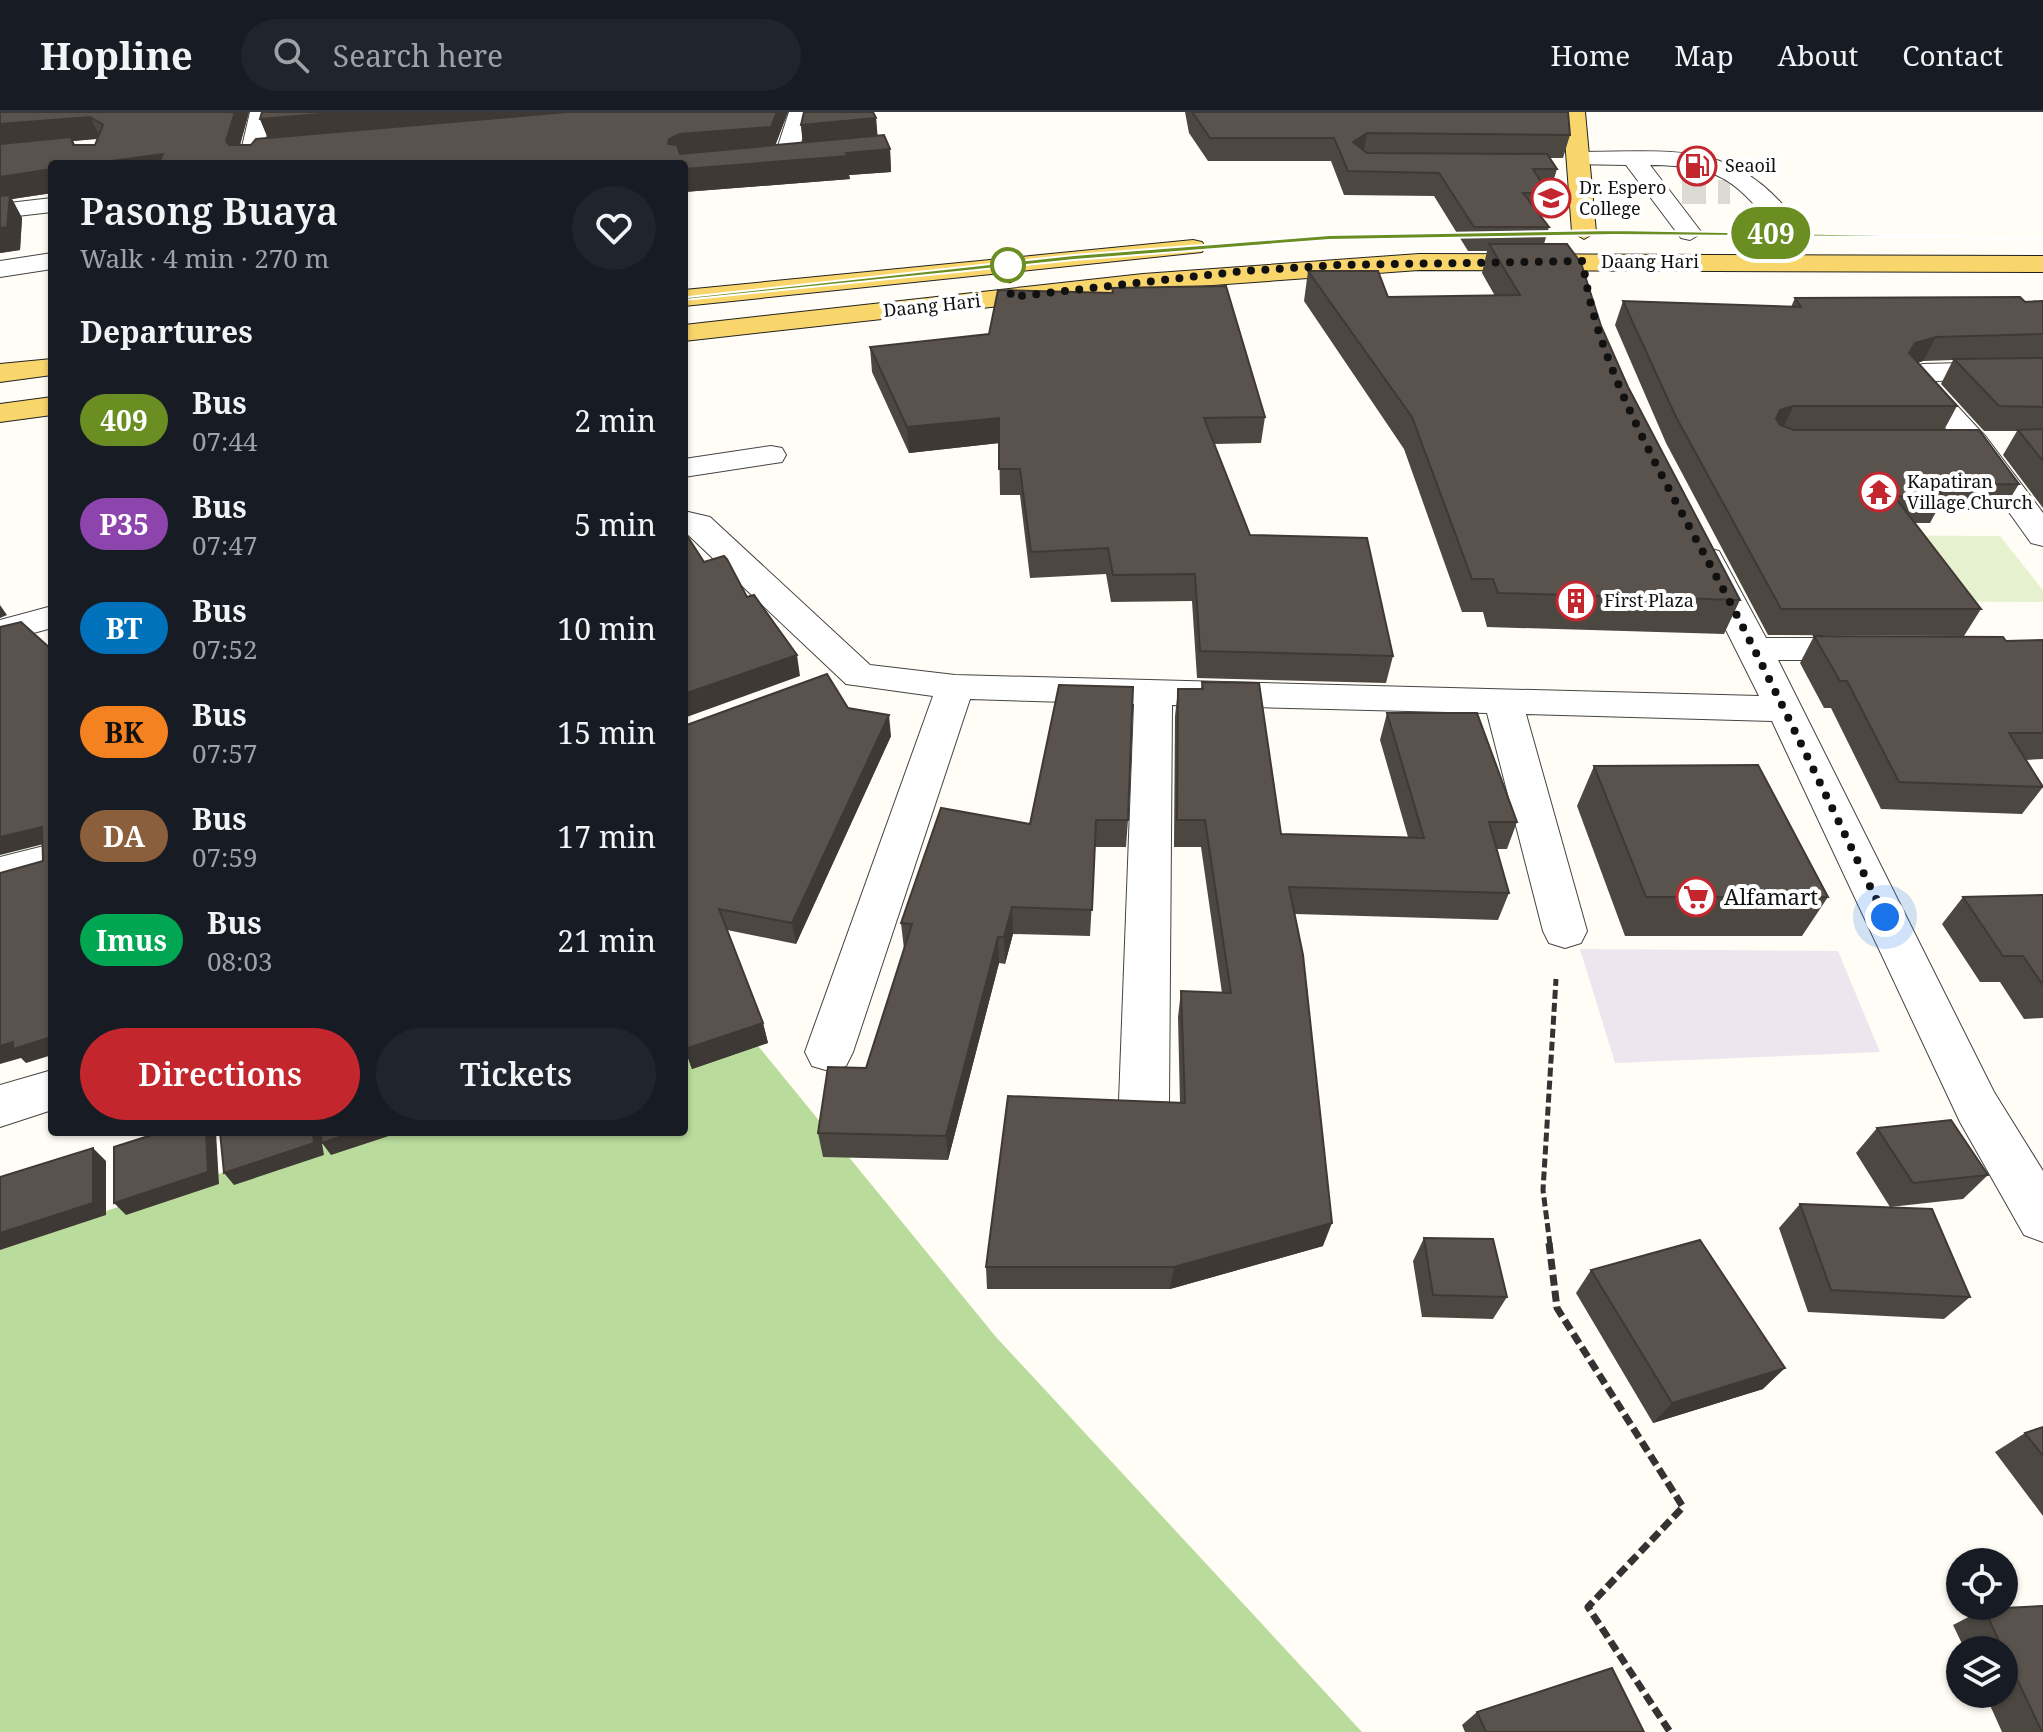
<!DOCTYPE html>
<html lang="en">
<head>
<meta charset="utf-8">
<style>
  body { margin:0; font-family:"Noto Serif",serif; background:#20242c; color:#f1f3f6; height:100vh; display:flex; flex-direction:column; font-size:30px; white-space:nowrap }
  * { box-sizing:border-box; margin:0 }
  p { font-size:26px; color:#9ea1a6 }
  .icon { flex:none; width:44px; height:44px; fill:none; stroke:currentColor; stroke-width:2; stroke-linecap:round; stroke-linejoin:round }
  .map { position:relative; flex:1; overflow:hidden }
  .details { position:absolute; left:48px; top:48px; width:640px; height:976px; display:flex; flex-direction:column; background:#171b24; border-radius:8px; box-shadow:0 2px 6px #0004 }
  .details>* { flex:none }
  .badge { padding:0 16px; border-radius:26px; font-size:28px; line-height:52px }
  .buttons { position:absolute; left:1946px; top:1436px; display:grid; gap:16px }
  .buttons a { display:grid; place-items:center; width:72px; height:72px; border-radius:50%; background:#171b24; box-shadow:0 2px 6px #0004; font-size:40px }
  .you { position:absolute; width:40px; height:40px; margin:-20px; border:6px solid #fff; border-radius:50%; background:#1a73e8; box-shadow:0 0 0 12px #1a73e833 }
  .map>.badge { position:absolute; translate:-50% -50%; box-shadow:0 0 0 4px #fff }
  h2 { padding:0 32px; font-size:30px; line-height:72px }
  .round { display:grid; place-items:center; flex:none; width:84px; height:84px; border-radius:42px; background:#20242c }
  .head { display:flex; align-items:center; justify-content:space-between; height:136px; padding:0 32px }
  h1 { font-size:38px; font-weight:600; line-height:60px }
  .cta { display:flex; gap:16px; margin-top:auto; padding:16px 32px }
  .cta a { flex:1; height:92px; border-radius:48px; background:#c4262e; color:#fff; font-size:32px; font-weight:600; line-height:92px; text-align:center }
  .cta a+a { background:#20242c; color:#f1f3f6 }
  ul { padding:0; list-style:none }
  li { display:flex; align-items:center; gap:24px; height:104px; padding:0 32px }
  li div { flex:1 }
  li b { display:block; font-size:30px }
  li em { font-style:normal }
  li .badge { min-width:88px; font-weight:700; text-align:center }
  header { display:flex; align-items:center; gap:48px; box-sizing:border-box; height:112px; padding:0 40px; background:#171b24; border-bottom:2px solid #363941 }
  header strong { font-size:38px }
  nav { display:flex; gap:44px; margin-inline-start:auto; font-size:28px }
  .search { width:560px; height:72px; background:#20242c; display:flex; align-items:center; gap:20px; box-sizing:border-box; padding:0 28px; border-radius:44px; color:#9ea1a6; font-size:30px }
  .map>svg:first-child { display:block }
  .industrial { fill:#eee6ef }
  .forest { fill:#b9dc9c }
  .pitch { fill:#e6f2cf }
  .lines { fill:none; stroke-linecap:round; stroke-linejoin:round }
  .minor-tunnel { stroke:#dbdad3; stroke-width:24; stroke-dasharray:24 12; stroke-linecap:butt }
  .minor-casing { stroke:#444; stroke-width:2 }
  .major-casing { stroke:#222; stroke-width:2 }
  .path-far1 { stroke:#333; stroke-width:5; stroke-dasharray:9 4; stroke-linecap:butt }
  .path { stroke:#333; stroke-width:7; stroke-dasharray:11 5; stroke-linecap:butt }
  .minor { fill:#fff; fill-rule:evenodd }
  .major { fill:#f9d66b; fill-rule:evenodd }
  .wall { fill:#4d4742; fill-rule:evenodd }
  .shaded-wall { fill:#3f3936 }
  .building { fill:#5a524d; stroke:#3f3936; stroke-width:2 }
  .line { fill:#6b8e23; stroke:#fff; stroke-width:2 }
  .walk { stroke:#111; stroke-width:8; stroke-dasharray:0 14.4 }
  .stop-dot { fill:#fff; stroke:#6b8e23; stroke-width:4 }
  .labels { text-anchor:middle; stroke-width:8; stroke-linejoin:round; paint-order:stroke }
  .far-poi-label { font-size:18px; fill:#111; stroke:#fff; text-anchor:start }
  .far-street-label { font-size:18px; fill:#111; stroke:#fff }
  .poi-label { font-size:22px; fill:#111; stroke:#fff; text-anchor:start }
</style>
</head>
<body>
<header>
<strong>Hopline</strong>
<div class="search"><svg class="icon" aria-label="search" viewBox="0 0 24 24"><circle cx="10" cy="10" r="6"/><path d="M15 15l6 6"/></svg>Search here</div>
<nav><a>Home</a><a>Map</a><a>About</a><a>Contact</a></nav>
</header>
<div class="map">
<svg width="2043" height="1620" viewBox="0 0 2043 1620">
  <rect width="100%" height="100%" fill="#fffdf5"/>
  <path class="industrial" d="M 1580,837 L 1838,839 L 1880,940 L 1615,951 Z"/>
  <path class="forest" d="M 750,924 L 996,1225 L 1362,1620 L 0,1620 L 0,1134 L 345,1020 L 684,1020 L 684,927 Z"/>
  <path class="pitch" d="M 1812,423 L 2000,424 L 2043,478 L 2043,490 L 1856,489 Z"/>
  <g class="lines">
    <path class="minor-tunnel" d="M 1682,80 L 1730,80"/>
    <g class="minor-casing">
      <g id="minor">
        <path d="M 250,0 L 272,0 L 260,52 L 238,52 Z"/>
        <path d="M 789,0 L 811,0 L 796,46 L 785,53 L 774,46 Z"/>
        <path d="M 1579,40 C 1682,40 1739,26 1805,121 L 1793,128 L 1784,126 C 1735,71 1728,54 1650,53 L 1702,121 L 1690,128 L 1681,126 L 1626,53 L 1571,52 L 1568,47 Z"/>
        <path d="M 52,86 L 52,100 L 0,106 L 0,92 Z"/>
        <path d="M 52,141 L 52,157 L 0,165 L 0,149 Z"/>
        <path d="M 2043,249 L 2043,267 L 1934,269 L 1986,325 L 2043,401 L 2043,434 L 2031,431 L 1964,337 L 1899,264 L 1903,258 L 1923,252 Z"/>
        <path d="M 771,334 L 782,336 L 786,343 L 782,350 L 684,365 L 684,347 Z"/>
        <path d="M 684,399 L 710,405 L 870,553 L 955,563 L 1759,584 L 1690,446 L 1695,439 L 1707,436 L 1719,439 L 1766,526 L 1869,526 L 1882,529 L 1887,537 L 1882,545 L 1869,548 L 1778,548 L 1994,980 L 2043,1059 L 2043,1130 L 2024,1123 L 1960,1010 L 1772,609 L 1526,602 L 1587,819 L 1581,831 L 1565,836 L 1549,831 L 1543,819 L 1487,601 L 1172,593 L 1169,989 L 1161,1004 L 1144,1010 L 1127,1004 L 1119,989 L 1134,592 L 970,587 L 853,940 L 846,954 L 829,959 L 812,954 L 805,940 L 933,584 L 846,572 L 684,419 Z"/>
        <path d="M 52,494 L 52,516 L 0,530 L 0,508 Z"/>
        <path d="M 52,732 L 52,762 L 0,777 L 0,745 Z"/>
        <path d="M 52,958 L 52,998 L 0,1015 L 0,973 Z"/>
      </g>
    </g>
    <g class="major-casing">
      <g id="major">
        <path d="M 1563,0 L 1585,0 L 1596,120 L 1584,127 L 1572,120 Z"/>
        <path d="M 1193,128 L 1202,130 L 1205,135 L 1202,140 L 684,194 L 684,178 Z"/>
        <path d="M 1419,142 L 2043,144 L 2043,160 L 1419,158 L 1143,178 L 684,229 L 684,213 L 1143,162 Z"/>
        <path d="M 52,247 L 52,263 L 0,270 L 0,252 Z"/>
        <path d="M 52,285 L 52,303 L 0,310 L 0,292 Z"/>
      </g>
    </g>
    <path class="path-far1" d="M 1550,1133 L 1543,1078 L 1556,867"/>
    <path class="path" d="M 1549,1131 L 1557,1196 L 1683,1395 L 1588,1495 L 1670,1620"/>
    <use href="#minor" class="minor"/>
    <use href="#major" class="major"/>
  </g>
  <g class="wall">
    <path d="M 0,0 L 249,0 L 240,33 L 251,33 L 268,26 L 260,7 L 788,0 L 775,33 L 803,31 L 801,13 L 876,6 L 877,24 L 890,37 L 891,60 L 849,63 L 850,67 L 684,80 L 684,52 L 52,52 L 52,81 L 12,87 L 22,106 L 20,138 L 0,141 ZM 98,27 L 95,33 L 75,33 L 73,29 Z"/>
    <path d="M 1185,0 L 1568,0 L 1570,23 L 1563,46 L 1550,46 L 1557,57 L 1550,80 L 1548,80 L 1541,105 L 1549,115 L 1544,132 L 1601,214 L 1628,275 L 1740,488 L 1724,522 L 1487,515 L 1483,500 L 1462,500 L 1404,337 L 1304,189 L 1308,159 L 1388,185 L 1495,184 L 1482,161 L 1487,139 L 1468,139 L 1434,84 L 1344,83 L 1331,49 L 1208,49 L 1189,21 Z"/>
    <path d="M 1112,176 L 1265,305 L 1261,331 L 1214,332 L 1250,423 L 1393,544 L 1386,571 L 1197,566 L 1192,489 L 1111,490 L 1106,462 L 1030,466 L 1020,383 L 1000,383 L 999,331 L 909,341 L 872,260 L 870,235 L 989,222 L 1112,181 Z"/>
    <path d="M 1795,186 L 2043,189 L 2043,396 L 2003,343 L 2017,319 L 1984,319 L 1941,272 L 1953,248 L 1923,249 L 1918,251 L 1957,294 L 1944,318 L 2019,372 L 2003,398 L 1937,398 L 1930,411 L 1915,411 L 1981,497 L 1964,524 L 1768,523 L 1666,331 L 1615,213 L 1623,189 L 1791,195 Z"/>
    <path d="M 1814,524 L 2006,529 L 2043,528 L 2043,647 L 2025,648 L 2043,675 L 2022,702 L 1881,697 L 1831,596 L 1824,596 L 1800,551 Z"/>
    <path d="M 1202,570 L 1281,722 L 1408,725 L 1380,628 L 1387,601 L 1517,710 L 1507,737 L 1496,737 L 1509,781 L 1498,808 L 1295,802 L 1323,1134 L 1170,1177 L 987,1177 L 986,1155 L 1180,991 L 1178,905 L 1181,879 L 1222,881 L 1201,735 L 1174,735 L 1175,604 L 1178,577 L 1201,577 Z"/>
    <path d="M 1059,573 L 1128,708 L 1126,735 L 1095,735 L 1090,824 L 1013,822 L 1005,852 L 999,851 L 948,1048 L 823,1045 L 818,1021 L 866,956 L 904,837 L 901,811 L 1030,712 Z"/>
    <path d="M 848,596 L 891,624 L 796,832 L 727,818 L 763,911 L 768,931 L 692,957 L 684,935 L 684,614 Z"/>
    <path d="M 1594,654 L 1828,785 L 1802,824 L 1625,824 L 1577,694 Z"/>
    <path d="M 2043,783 L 2043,906 L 2024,907 L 2000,870 L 1980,870 L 1942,812 L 1963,785 Z"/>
    <path d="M 1877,1016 L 1988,1063 L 1963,1087 L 1890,1095 L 1856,1041 Z"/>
    <path d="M 1800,1092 L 1970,1185 L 1944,1207 L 1808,1200 L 1779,1116 Z"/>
    <path d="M 1424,1126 L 1507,1185 L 1493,1207 L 1422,1205 L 1413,1149 Z"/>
    <path d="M 1591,1158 L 1763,1277 L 1653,1311 L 1576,1181 Z"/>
    <path d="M 2043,1315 L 2043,1404 L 1995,1340 L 2025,1321 Z"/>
    <path d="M 2043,1494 L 2043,1620 L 2002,1620 L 1985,1582 L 2004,1582 L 2004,1538 L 1965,1538 L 1953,1513 L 1984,1497 Z"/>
    <path d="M 1477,1600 L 1644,1620 L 1465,1620 L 1462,1613 Z"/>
  </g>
  <g class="shaded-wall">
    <path d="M 235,0 L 249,0 L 235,51 L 226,29 Z"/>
    <path d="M 344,0 L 605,0 L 269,29 L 260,7 Z"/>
    <path d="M 777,0 L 788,0 L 774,37 L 672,52 L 668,32 L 669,27 L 680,22 Z"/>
    <path d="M 90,5 L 101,26 L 73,29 L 82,47 L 73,33 L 0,35 L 0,12 Z"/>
    <path d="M 876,6 L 878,28 L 803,35 L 801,13 Z"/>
    <path d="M 1367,21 L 1363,44 L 1353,30 Z"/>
    <path d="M 890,37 L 891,60 L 849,63 L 850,67 L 684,80 L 684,57 Z"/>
    <path d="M 163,42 L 167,52 L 90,52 Z"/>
    <path d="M 52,57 L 52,81 L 12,87 L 22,106 L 20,138 L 0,141 L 0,65 Z"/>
    <path d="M 1936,225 L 1923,249 L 1902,255 L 1915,231 Z"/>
    <path d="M 1793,294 L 1782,319 L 1768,323 L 1780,298 Z"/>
    <path d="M 999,306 L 999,331 L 909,341 L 907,315 Z"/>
    <path d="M 0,493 L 7,503 L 0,506 Z"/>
    <path d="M 797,543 L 800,564 L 684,606 L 684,582 Z"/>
    <path d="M 889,603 L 891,624 L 796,832 L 792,811 Z"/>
    <path d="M 42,715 L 52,730 L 0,743 L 0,725 Z"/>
    <path d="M 1012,795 L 1013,822 L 1005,852 L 1004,825 Z"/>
    <path d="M 998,825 L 999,851 L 948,1048 L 946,1024 Z"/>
    <path d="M 763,911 L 768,931 L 692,957 L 685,937 Z"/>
    <path d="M 52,925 L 52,943 L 26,951 L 21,946 L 0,952 L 0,934 L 13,930 Z"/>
    <path d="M 206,1020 L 216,1020 L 219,1072 L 126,1103 L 114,1091 Z"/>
    <path d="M 313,1020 L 320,1020 L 324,1043 L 234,1073 L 224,1061 Z"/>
    <path d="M 354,1020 L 401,1020 L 331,1043 L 322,1031 Z"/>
    <path d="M 93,1036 L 106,1049 L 106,1103 L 0,1138 L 0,1121 Z"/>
    <path d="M 1332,1111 L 1323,1134 L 1170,1177 L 1174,1155 Z"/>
    <path d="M 1785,1256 L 1763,1277 L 1653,1311 L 1672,1291 Z"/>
  </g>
  <g class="building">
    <path d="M 0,0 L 235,0 L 226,29 L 229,33 L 251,33 L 256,27 L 567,0 L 777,0 L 771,15 L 680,22 L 669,27 L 668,32 L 677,33 L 680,42 L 884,23 L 890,37 L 846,41 L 848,44 L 684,57 L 684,52 L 158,52 L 163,42 L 90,52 L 52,52 L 52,57 L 0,65 L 0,32 L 71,25 L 73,33 L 95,33 L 103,13 L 90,5 L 0,12 Z"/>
    <path d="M 262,0 L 344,0 L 260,7 Z"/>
    <path d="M 804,0 L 873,0 L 876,6 L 801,13 Z"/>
    <path d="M 1192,0 L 1568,0 L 1570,23 L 1367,21 L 1353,30 L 1367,41 L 1547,42 L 1557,57 L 1533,57 L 1548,81 L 1523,81 L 1549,115 L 1474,115 L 1439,61 L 1348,59 L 1334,26 L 1210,26 Z"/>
    <path d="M 10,83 L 7,115 L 0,116 L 0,84 Z"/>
    <path d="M 1489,132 L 1567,132 L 1581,151 L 1601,214 L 1628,275 L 1740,488 L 1498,481 L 1493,467 L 1472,467 L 1412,305 L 1308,159 L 1378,159 L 1388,185 L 1520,183 Z"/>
    <path d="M 1226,174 L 1265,305 L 1204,306 L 1250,423 L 1367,426 L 1393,544 L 1200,539 L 1195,462 L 1113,463 L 1108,436 L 1031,440 L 1020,357 L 999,357 L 999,306 L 907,315 L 870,235 L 989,222 L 998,178 L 1113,181 L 1112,176 Z"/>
    <path d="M 2020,185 L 2025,190 L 2043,189 L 2043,222 L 1936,225 L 1915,231 L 1909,241 L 1957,294 L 1793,294 L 1780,298 L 1776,307 L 1780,313 L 1794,318 L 1979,318 L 2019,372 L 1935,373 L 1944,386 L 1894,384 L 1981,497 L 1781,497 L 1676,305 L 1623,189 L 1801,195 L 1795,186 Z"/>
    <path d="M 2043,246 L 2043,295 L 1999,294 L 1954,247 Z"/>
    <path d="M 2043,317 L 2043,349 L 2018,318 Z"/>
    <path d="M 684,419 L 704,450 L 724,444 L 727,447 L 747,485 L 754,483 L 797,543 L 684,582 Z"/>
    <path d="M 21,510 L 52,538 L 52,925 L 13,937 L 13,930 L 0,934 L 0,761 L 43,749 L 42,715 L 0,725 L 0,515 Z"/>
    <path d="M 1814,524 L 2003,525 L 2006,529 L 2043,528 L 2043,621 L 2009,621 L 2043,675 L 1899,670 L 1847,569 L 1840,569 Z"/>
    <path d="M 827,562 L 848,596 L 889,603 L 792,811 L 719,797 L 763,911 L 685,937 L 684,933 L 684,614 Z"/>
    <path d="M 1202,570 L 1259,571 L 1281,722 L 1424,726 L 1387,601 L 1477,601 L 1517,710 L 1489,710 L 1509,781 L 1289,775 L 1303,843 L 1332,1111 L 1174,1155 L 986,1155 L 1008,984 L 1185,991 L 1181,879 L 1231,881 L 1205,708 L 1177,708 L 1178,577 L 1203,577 Z"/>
    <path d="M 1059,573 L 1133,575 L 1128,708 L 1096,708 L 1092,798 L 1012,795 L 1004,825 L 998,825 L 946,1024 L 818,1021 L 828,955 L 866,956 L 912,812 L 901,811 L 941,696 L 1030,712 Z"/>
    <path d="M 1758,653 L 1828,785 L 1646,785 L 1594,654 Z"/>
    <path d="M 2043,783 L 2043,873 L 2023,844 L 2003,844 L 1963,785 Z"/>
    <path d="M 1951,1008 L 1988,1063 L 1913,1071 L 1877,1016 Z"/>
    <path d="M 161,1020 L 206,1020 L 208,1060 L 114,1091 L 114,1035 Z"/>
    <path d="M 220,1020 L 313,1020 L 314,1031 L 224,1061 Z"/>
    <path d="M 320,1020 L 354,1020 L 322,1031 Z"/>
    <path d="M 93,1036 L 93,1091 L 0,1121 L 0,1065 Z"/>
    <path d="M 1800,1092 L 1932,1097 L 1970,1185 L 1831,1178 Z"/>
    <path d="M 1424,1126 L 1493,1127 L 1507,1185 L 1433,1183 Z"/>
    <path d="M 1700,1128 L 1785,1256 L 1672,1291 L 1591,1158 Z"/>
    <path d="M 2043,1315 L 2043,1344 L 2025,1321 Z"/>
    <path d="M 2043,1494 L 2043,1618 L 2041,1618 L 1984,1497 Z"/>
    <path d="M 1612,1556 L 1644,1620 L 1486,1620 L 1477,1600 Z"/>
  </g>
  <path class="line" d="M 1614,118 L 2043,126 L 1614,123 L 1329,128 L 1074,148 L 684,188 L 679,186 L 1074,143 L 1329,123 Z"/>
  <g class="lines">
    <path class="walk" d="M 1008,153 L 1011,185 L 1244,159 L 1339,153 L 1583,149 C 1595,259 1680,394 1732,494 C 1785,596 1834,701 1885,805"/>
  </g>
  <defs>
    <g id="fuel-ring" transform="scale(2)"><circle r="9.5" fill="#fff" stroke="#c4262e" stroke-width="1.5"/><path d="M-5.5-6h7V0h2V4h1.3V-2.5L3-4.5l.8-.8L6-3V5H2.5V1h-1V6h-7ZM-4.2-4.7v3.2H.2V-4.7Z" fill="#c4262e"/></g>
    <g id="university-ring" transform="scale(2)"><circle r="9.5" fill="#fff" stroke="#c4262e" stroke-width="1.5"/><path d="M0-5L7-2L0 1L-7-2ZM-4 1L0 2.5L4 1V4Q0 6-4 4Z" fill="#c4262e"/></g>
    <g id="temple-ring" transform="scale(2)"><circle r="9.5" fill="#fff" stroke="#c4262e" stroke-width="1.5"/><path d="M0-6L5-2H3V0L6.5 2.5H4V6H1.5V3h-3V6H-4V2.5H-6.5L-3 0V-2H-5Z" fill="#c4262e"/></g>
    <g id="building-ring" transform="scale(2)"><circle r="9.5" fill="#fff" stroke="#c4262e" stroke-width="1.5"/><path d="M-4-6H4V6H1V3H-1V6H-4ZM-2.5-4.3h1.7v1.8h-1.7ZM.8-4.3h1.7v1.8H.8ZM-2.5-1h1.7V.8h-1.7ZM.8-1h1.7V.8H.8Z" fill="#c4262e"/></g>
    <g id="supermarket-ring" transform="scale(2)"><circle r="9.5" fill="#fff" stroke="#c4262e" stroke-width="1.5"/><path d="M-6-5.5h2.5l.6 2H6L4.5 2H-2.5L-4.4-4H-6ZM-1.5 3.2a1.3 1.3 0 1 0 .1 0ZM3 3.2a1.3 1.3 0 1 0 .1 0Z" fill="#c4262e"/></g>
  </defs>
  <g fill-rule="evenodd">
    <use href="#fuel-ring" x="1697" y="54"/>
    <use href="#university-ring" x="1551" y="86"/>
    <use href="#temple-ring" x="1879" y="380"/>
    <use href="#building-ring" x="1576" y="489"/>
    <use href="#supermarket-ring" x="1696" y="785"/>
  </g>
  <circle class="stop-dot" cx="1008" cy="153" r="16"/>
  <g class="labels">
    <g class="far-poi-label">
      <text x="1725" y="60">Seaoil</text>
      <text x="1579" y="82">Dr. Espero<tspan x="1579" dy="21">College</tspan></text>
      <text x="1907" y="376">Kapatiran<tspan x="1907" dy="21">Village Church</tspan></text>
      <text x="1604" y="495">First Plaza</text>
    </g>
    <g class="far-street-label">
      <text x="1650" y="156">Daang Hari</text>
      <text transform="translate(932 194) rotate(-6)" y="6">Daang Hari</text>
    </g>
    <g class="poi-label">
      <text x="1724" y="793">Alfamart</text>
    </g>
  </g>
</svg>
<div class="buttons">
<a><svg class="icon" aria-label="locate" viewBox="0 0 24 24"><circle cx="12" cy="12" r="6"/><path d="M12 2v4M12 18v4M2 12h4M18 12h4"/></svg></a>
<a><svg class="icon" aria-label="layers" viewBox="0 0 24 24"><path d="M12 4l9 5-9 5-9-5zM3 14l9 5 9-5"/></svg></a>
</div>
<div class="you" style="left:1885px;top:805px"></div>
<b class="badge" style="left:1771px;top:121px;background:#6b8e23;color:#fff">409</b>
<section class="details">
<div class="head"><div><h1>Pasong Buaya</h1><p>Walk · 4 min · 270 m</p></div><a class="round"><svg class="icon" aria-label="heart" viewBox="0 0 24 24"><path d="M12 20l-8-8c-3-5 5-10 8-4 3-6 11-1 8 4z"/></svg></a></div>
<h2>Departures</h2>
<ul>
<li><span class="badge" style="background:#6b8e23;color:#fff">409</span><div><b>Bus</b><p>07:44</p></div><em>2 min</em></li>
<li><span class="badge" style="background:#8e44ad;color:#fff">P35</span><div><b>Bus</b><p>07:47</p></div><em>5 min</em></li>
<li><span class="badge" style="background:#0072bc;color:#fff">BT</span><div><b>Bus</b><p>07:52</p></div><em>10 min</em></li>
<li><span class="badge" style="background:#f58220;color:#111">BK</span><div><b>Bus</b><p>07:57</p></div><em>15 min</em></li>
<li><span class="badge" style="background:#8b5e3c;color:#fff">DA</span><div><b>Bus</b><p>07:59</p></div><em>17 min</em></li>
<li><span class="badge" style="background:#00a651;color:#fff">Imus</span><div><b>Bus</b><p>08:03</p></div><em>21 min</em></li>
</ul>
<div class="cta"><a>Directions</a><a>Tickets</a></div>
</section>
</div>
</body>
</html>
